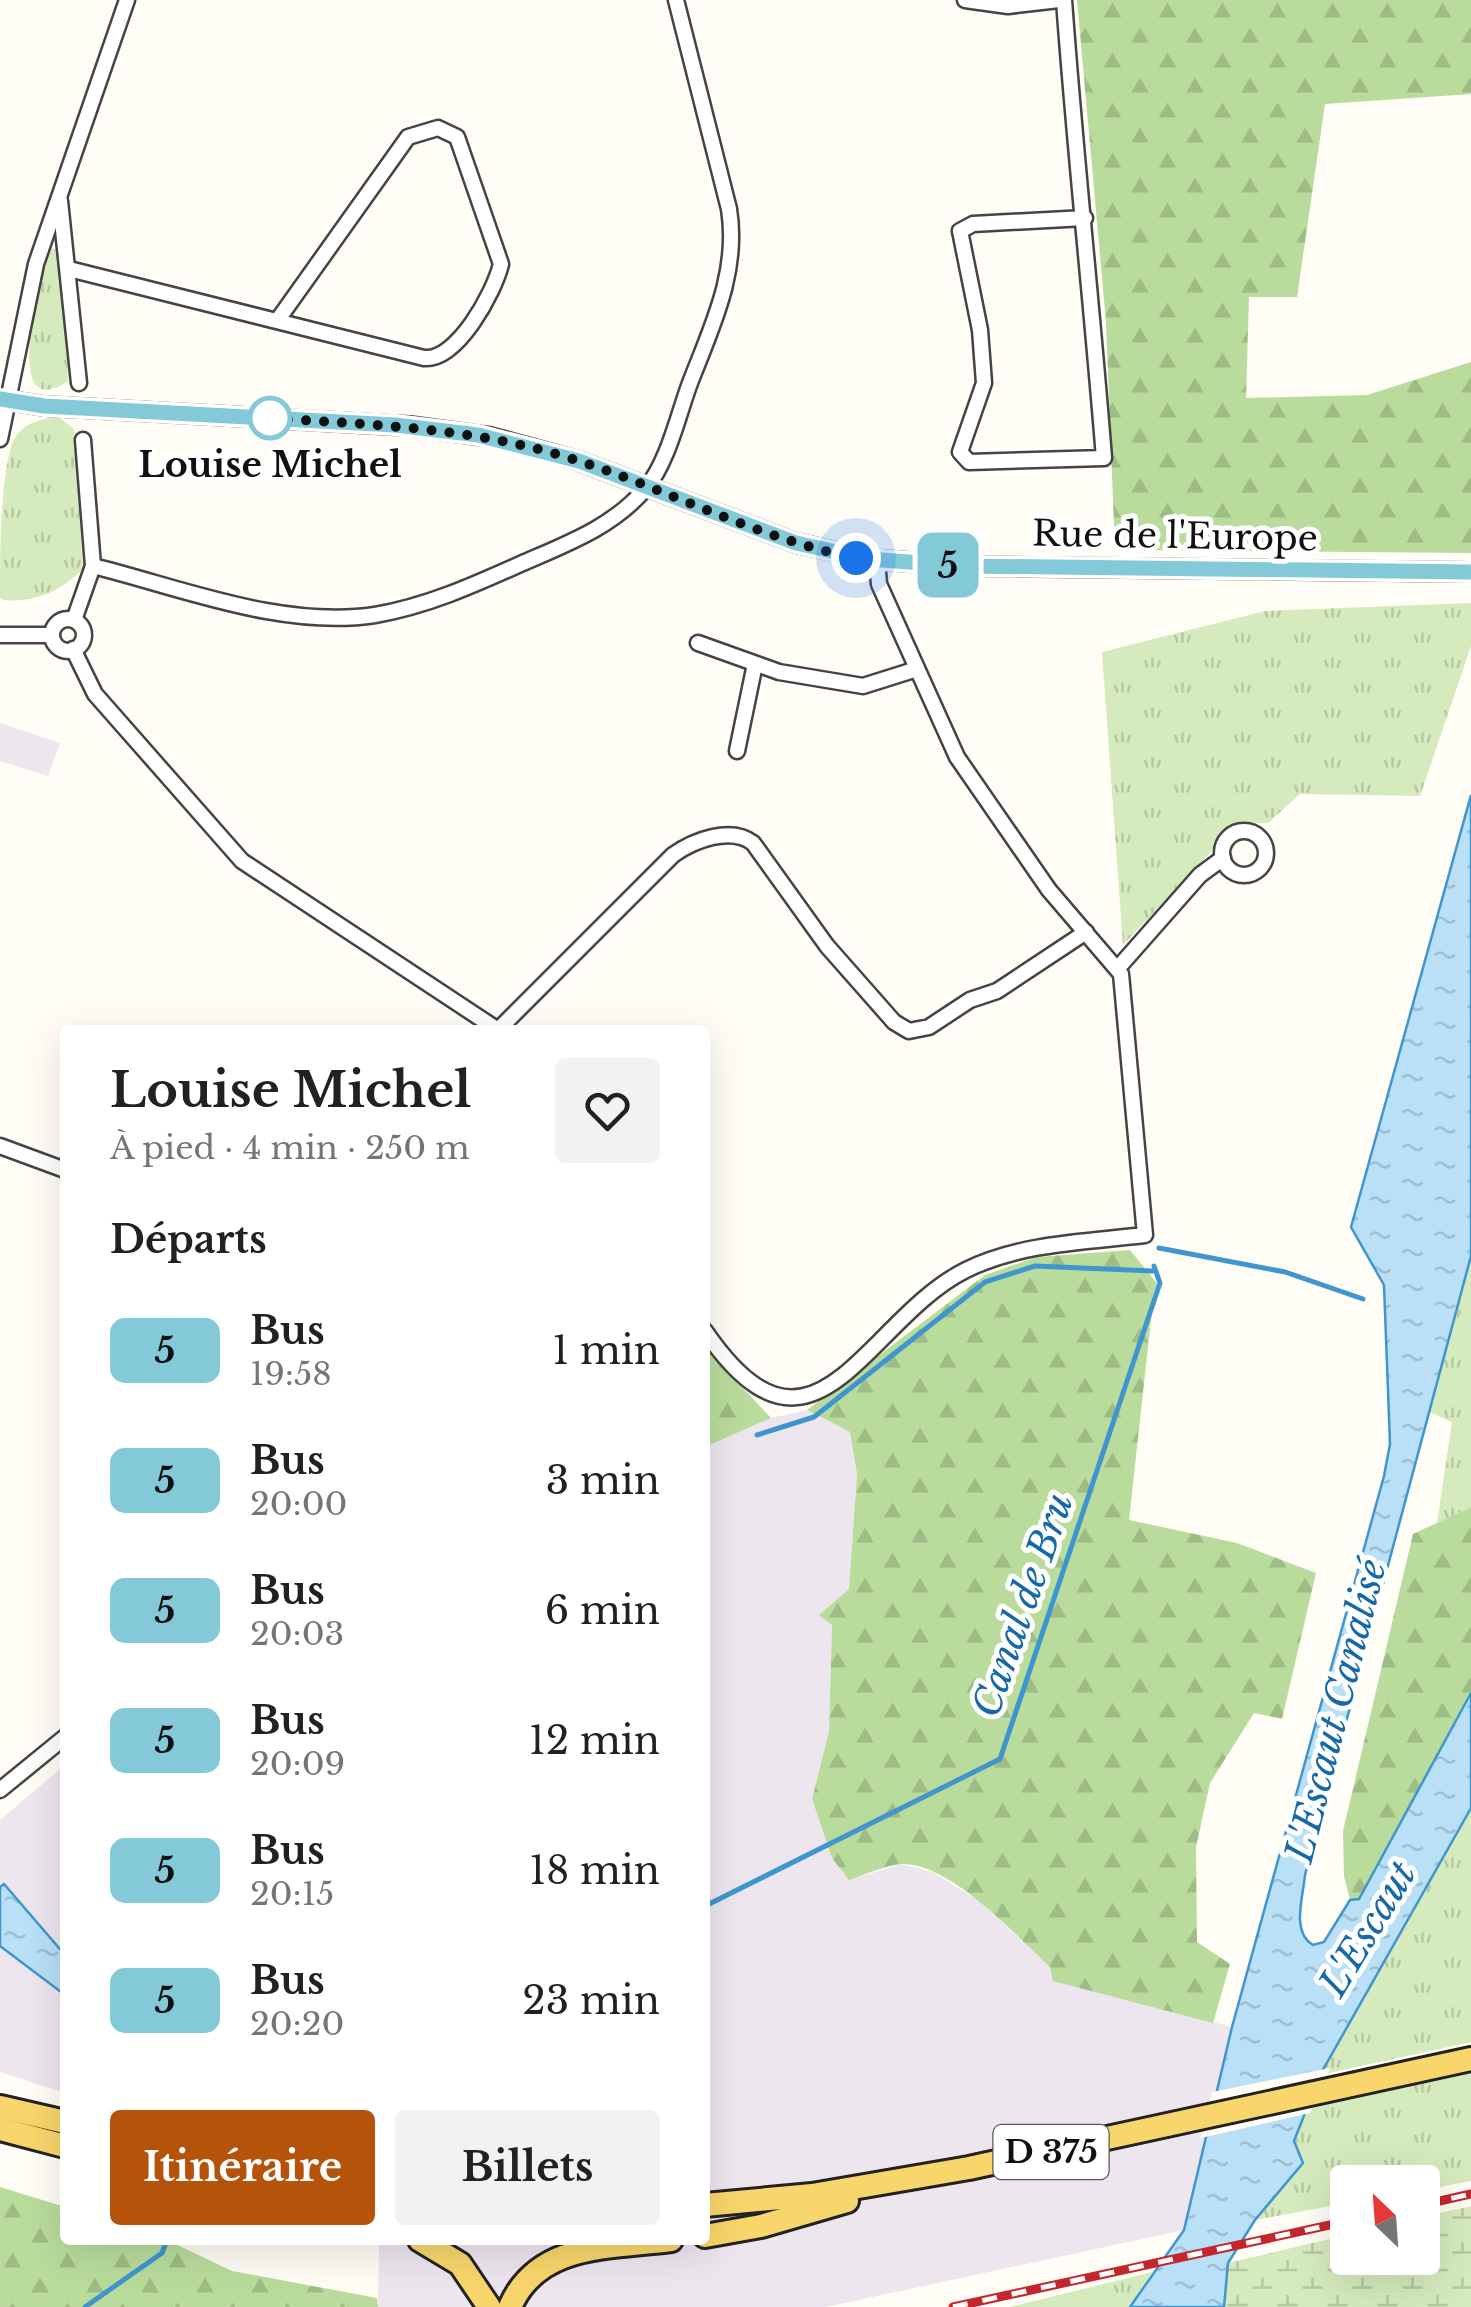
<!DOCTYPE html>
<html lang="fr">
<head>
<meta charset="utf-8">
<style>
  body { margin:0; font-family:"Libre Baskerville",serif; background:#f2f2f2; color:#202124; height:100vh; display:flex; flex-direction:column; font-size:38px; white-space:nowrap }
  * { box-sizing:border-box; margin:0 }
  p { font-size:32px; color:#757577 }
  .icon { flex:none; width:55px; height:55px; fill:none; stroke:currentColor; stroke-width:2; stroke-linecap:round; stroke-linejoin:round }
  .map { position:relative; flex:1; overflow:hidden }
  .drawer { position:absolute; left:60px; top:1025px; width:650px; height:1220px; display:flex; flex-direction:column; background:#fff; border-radius:10px; box-shadow:0 10px 40px #0002 }
  .drawer>* { flex:none }
  .badge { padding:0 20px; border-radius:15px; font-size:35px; line-height:65px }
  .needle { width:65px; rotate:335deg }
  .fabs { position:absolute; left:1330px; top:2165px; display:grid; gap:20px }
  .fabs a { display:grid; place-items:center; width:110px; height:110px; border-radius:10px; background:#fff; box-shadow:0 10px 40px #0002; font-size:50px }
  .you { position:absolute; width:50px; height:50px; margin:-25px; border:8px solid #fff; border-radius:50%; background:#1a73e8; box-shadow:0 0 0 15px #1a73e833 }
  .map>.badge { position:absolute; translate:-50% -50%; box-shadow:0 0 0 5px #fff }
  h2 { padding:0 50px; font-size:38px; line-height:90px }
  .round { display:grid; place-items:center; flex:none; width:105px; height:105px; border-radius:10px; background:#f2f2f2 }
  .summary { display:flex; align-items:center; justify-content:space-between; height:170px; padding:0 50px }
  h1 { font-size:48px; font-weight:700; line-height:75px }
  .button { display:flex; gap:20px; margin-top:auto; padding:20px 50px }
  .button a { flex:1; height:115px; border-radius:10px; background:#b45309; color:#fff; font-size:40px; font-weight:700; line-height:115px; text-align:center }
  .button a+a { background:#f2f2f2; color:#202124 }
  ul { padding:0; list-style:none }
  li { display:flex; align-items:center; gap:30px; height:130px; padding:0 50px }
  li div { flex:1 }
  li b { display:block; font-size:38px }
  li em { font-style:normal }
  li .badge { min-width:110px; font-weight:700; text-align:center }
  .map>svg:first-child { display:block }
  .industrial { fill:#eee6ef }
  .grass { fill:url(#grass-tufts) }
  .forest { fill:url(#forest-firs) }
  .wetland { fill:url(#wetland-marsh) }
  .water { fill:url(#water-ripples); stroke:#3f96cf; stroke-width:2.5 }
  .pier { fill:#fffdf5 }
  .lines { fill:none; stroke-linecap:round; stroke-linejoin:round }
  .stream { stroke:#3f96cf; stroke-width:5 }
  .minor-casing { stroke:#444; stroke-width:19 }
  .tertiary-casing { stroke:#444; stroke-width:22 }
  .primary-casing { stroke:#222; stroke-width:28 }
  .minor { stroke:#fff; stroke-width:14 }
  .tertiary { stroke:#fff; stroke-width:18 }
  .primary { stroke:#f9d66b; stroke-width:22 }
  .rail-casing { stroke:#c4262e; stroke-width:9 }
  .rail { stroke:#fff; stroke-width:5; stroke-dasharray:15; stroke-linecap:butt }
  .line-casing { stroke:#fff; stroke-width:22 }
  .line { stroke:#84c9d8; stroke-width:15 }
  .walk { stroke:#111; stroke-width:10; stroke-dasharray:0 18 }
  .stop-dot { fill:#fff; stroke:#84c9d8; stroke-width:5 }
  .labels { text-anchor:middle; stroke-width:10; stroke-linejoin:round; paint-order:stroke }
  .shield { fill:#fff; stroke:#585858; stroke-width:2.5 }
  .shield-label { font-size:32px; font-weight:bold; fill:#111 }
  .stop-label { font-size:35px; font-weight:bold; fill:#111; stroke:#fff }
  .street-label { font-size:35px; fill:#111; stroke:#fff }
  .water-label { font-size:38px; font-style:italic; fill:#1768a6; stroke:#fff }
</style>
</head>
<body>
<div class="map">
<svg width="1471" height="2307" viewBox="0 0 1471 2307">
  <defs>
    <pattern id="grass-tufts" width="24" height="20" patternUnits="userSpaceOnUse" patternTransform="scale(2.5)"><rect width="24" height="20" fill="#d5ebbd"/><path d="M3 7l-1-3M5 7V3M7 7l1-3M15 17l-1-3M17 17v-4M19 17l1-3" fill="none" stroke="#b6c8a1"/></pattern>
    <pattern id="forest-firs" width="22" height="20" patternUnits="userSpaceOnUse" patternTransform="scale(2.5)"><rect width="22" height="20" fill="#b9dc9c"/><path d="M5 1l3.5 6h-7zM16 11l3.5 6h-7z" fill="#9ebc85"/></pattern>
    <pattern id="wetland-marsh" width="20" height="14" patternUnits="userSpaceOnUse" patternTransform="scale(2.5)"><rect width="20" height="14" fill="#d5ebbd"/><path d="M1 5h8M5 5V1M11 12h8M15 12V8" fill="none" stroke="#b6c8a1"/></pattern>
    <pattern id="water-ripples" width="26" height="14" patternUnits="userSpaceOnUse" patternTransform="scale(2.5)"><rect width="26" height="14" fill="#b9e0f7"/><path d="M2 4q2-2 4 0t4 0M15 11q2-2 4 0t4 0" fill="none" stroke="#9ebfd3"/></pattern>
  </defs>
  <rect width="100%" height="100%" fill="#fffdf5"/>
  <g class="industrial">
    <path d="M 0,723 L 60,743 L 48,776 L 0,761 Z"/>
    <path d="M 807,1410 L 850,1432 L 857,1474 L 849,1589 L 832,1625 L 829,1731 L 812,1799 L 849,1880 L 902,1864 L 932,1872 L 979,1901 L 1050,1967 L 1054,1981 L 1232,2027 L 1184,2230 L 826,2307 L 378,2307 L 379,2240 L 705,2240 L 705,1447 L 771,1418 Z"/>
    <path d="M 65,1765 L 65,2093 L 0,2072 L 0,1820 Z"/>
  </g>
  <g class="grass">
    <path d="M 53,248 L 60,252 L 68,374 L 68,381 C 0,427 41,278 47,254 Z"/>
    <path d="M 59,417 L 74,429 L 83,569 C 62,590 35,603 4,600 L 0,598 C 0,558 0,476 13,441 C 22,423 41,419 59,417 Z"/>
    <path d="M 1471,603 L 1471,646 L 1420,796 L 1300,794 L 1268,823 L 1237,824 L 1123,945 L 1102,652 L 1265,611 Z"/>
    <path d="M 1471,1256 L 1471,1507 L 1437,1523 L 1452,1422 L 1429,1412 Z"/>
    <path d="M 1471,1808 L 1471,2042 L 1320,2075 Z"/>
    <path d="M 1471,2068 L 1471,2181 L 1423,2190 L 1422,2182 L 1348,2182 L 1347,2203 L 1255,2220 L 1303,2164 L 1294,2141 L 1310,2101 Z"/>
    <path d="M 1152,2272 L 1130,2307 L 1010,2307 Z"/>
  </g>
  <g class="forest">
    <path d="M 1077,0 L 1471,0 L 1471,94 L 1325,104 L 1297,297 L 1249,297 L 1246,398 L 1367,395 L 1471,362 L 1471,553 L 1115,550 L 1106,322 Z"/>
    <path d="M 1130,1250 L 1160,1287 L 1154,1292 L 1129,1520 L 1237,1543 L 1316,1573 L 1282,1719 L 1254,1713 L 1210,1783 L 1196,1847 L 1197,1942 L 1230,1964 L 1213,2023 L 1053,1981 L 1050,1967 C 1016,1936 951,1863 902,1864 C 886,1865 864,1875 849,1880 L 832,1858 L 812,1799 L 829,1731 L 832,1625 L 819,1615 L 849,1589 L 857,1474 L 850,1432 L 807,1410 L 985,1275 L 1037,1257 Z"/>
    <path d="M 705,1348 L 771,1418 L 705,1447 Z"/>
    <path d="M 1471,1507 L 1471,1693 L 1359,1899 L 1350,1900 L 1344,1876 L 1343,1831 L 1413,1534 Z"/>
    <path d="M 0,2187 L 65,2207 L 65,2240 L 167,2240 L 232,2271 L 377,2298 L 378,2307 L 0,2307 Z"/>
  </g>
  <path class="wetland" d="M 1471,2206 L 1471,2307 L 1224,2307 L 1228,2263 L 1347,2235 L 1348,2258 L 1422,2258 L 1423,2217 Z"/>
  <g class="water">
    <path d="M 1471,795 L 1471,1256 L 1305,1875 C 1303,1898 1291,1932 1313,1945 L 1324,1942 L 1350,1900 L 1359,1899 L 1471,1693 L 1471,1808 L 1320,2075 L 1294,2141 L 1303,2163 L 1255,2220 L 1228,2263 L 1224,2307 L 1130,2307 L 1184,2230 L 1232,2027 L 1384,1476 L 1390,1444 L 1384,1285 L 1351,1227 Z"/>
    <path d="M 4,1884 L 65,1955 L 65,1995 L 0,1946 L 0,1887 Z"/>
  </g>
  <path class="pier" d="M 1330,2068 L 1310,2113 L 1201,2138 L 1212,2092 Z"/>
  <g class="lines">
    <g class="stream">
      <path d="M 1159,1248 L 1285,1272 L 1363,1299"/>
      <path d="M 757,1435 L 814,1417 L 985,1282 L 1035,1266 L 1153,1271"/>
      <path d="M 705,1906 L 1000,1759 L 1160,1283 L 1154,1266"/>
      <path d="M 85,2307 L 162,2253 L 167,2240"/>
    </g>
    <g class="minor-casing">
      <g id="minor">
        <path d="M 965,0 L 1008,6 L 1059,0"/>
        <path d="M 1064,0 C 1075,153 1092,305 1104,458 L 969,462 L 960,452 L 984,383 L 980,330 L 960,231 L 973,224 L 1085,218"/>
        <path d="M 60,201 L 79,383"/>
        <path d="M 69,269 L 424,358 C 457,361 494,293 501,264 L 457,137 L 438,128 L 408,137 L 277,321"/>
        <path d="M 0,439 L 36,264 L 127,0"/>
        <path d="M 93,566 C 182,588 282,629 375,615 C 428,606 476,584 525,562 C 569,543 614,526 646,488 C 668,462 678,415 690,383 C 712,326 739,272 729,209 L 676,0"/>
        <circle cx="68" cy="635" r="16"/>
        <path d="M 74,620 L 93,566 L 83,440"/>
        <path d="M 0,635 L 52,635"/>
        <path d="M 698,643 L 779,672 L 863,686 L 917,669"/>
        <path d="M 73,649 L 95,694 L 242,861 L 498,1030 L 673,855 C 694,840 731,826 753,843 L 827,946 L 894,1022 L 909,1031 L 929,1027 L 970,1000 L 997,991 L 1086,932"/>
        <path d="M 737,751 L 755,664"/>
        <circle cx="1244" cy="853" r="22"/>
        <path d="M 1118,968 L 1200,875 L 1223,858"/>
        <path d="M 0,1146 L 65,1170"/>
        <path d="M 705,1331 C 814,1490 865,1320 966,1270 C 1020,1243 1086,1242 1145,1235 L 1121,974 L 1049,890 L 957,757 L 879,584 L 877,560"/>
        <path d="M 0,1790 L 65,1737"/>
      </g>
    </g>
    <g class="tertiary-casing">
      <path id="tertiary" d="M 0,399 L 44,406 L 410,426 L 491,437 L 579,461 L 796,543 L 869,559 L 963,566 L 1471,572"/>
    </g>
    <g class="primary-casing">
      <g id="primary">
        <path d="M 0,2107 L 65,2122"/>
        <path d="M 0,2129 L 65,2146"/>
        <path d="M 705,2205 L 812,2195 L 969,2168 L 1471,2059"/>
        <path d="M 705,2236 L 761,2226 L 847,2201"/>
        <path d="M 420,2240 L 460,2264 L 489,2307"/>
        <path d="M 510,2307 C 538,2242 610,2248 671,2240"/>
      </g>
    </g>
    <use href="#minor" class="minor"/>
    <use href="#tertiary" class="tertiary"/>
    <use href="#primary" class="primary"/>
    <g class="rail-casing">
      <g id="rail">
        <path d="M 1422,2205 L 1471,2194"/>
        <path d="M 953,2307 L 1348,2221"/>
      </g>
    </g>
    <use href="#rail" class="rail"/>
  </g>
  <g class="lines">
    <g class="line-casing">
      <path id="line" d="M 0,399 L 44,406 L 395,425 L 478,435 L 579,461 L 796,543 L 868,559 L 964,566 L 1471,572"/>
    </g>
    <use href="#line" class="line"/>
    <path class="walk" d="M 270,418 C 371,425 468,427 566,457 C 664,487 755,538 856,558"/>
  </g>
  <circle class="stop-dot" cx="270" cy="418" r="20"/>
  <g class="labels">
    <rect class="shield" x="993.5" y="2125" width="115" height="54" rx="8"/>
    <g class="shield-label">
      <text x="1051" y="2163">D 375</text>
    </g>
    <g class="stop-label">
      <text x="270" y="477">Louise Michel</text>
    </g>
    <g class="street-label">
      <text transform="translate(1175 536) rotate(1)" y="12">Rue de l'Europe</text>
    </g>
    <g class="water-label">
      <text transform="translate(1023 1605) rotate(-71)" y="13">Canal de Bru</text>
      <text transform="translate(1336 1711) rotate(-76)" y="13">L'Escaut Canalisé</text>
      <text transform="translate(1368 1929) rotate(-59)" y="13">L'Escaut</text>
    </g>
  </g>
</svg>
<div class="fabs">
<a><svg class="needle" viewBox="-14 -14 28 28"><path d="M0-13l5 13h-10z" fill="#e53935"/><path d="M0 13l5-13h-10z" fill="#757577"/></svg></a>
</div>
<div class="you" style="left:856px;top:558px"></div>
<b class="badge" style="left:948px;top:565px;background:#84c9d8;color:#111">5</b>
<section class="drawer">
<div class="summary"><div><h1>Louise Michel</h1><p>À pied · 4 min · 250 m</p></div><a class="round"><svg class="icon" aria-label="heart" viewBox="0 0 24 24"><path d="M12 20l-8-8c-3-5 5-10 8-4 3-6 11-1 8 4z"/></svg></a></div>
<h2>Départs</h2>
<ul>
<li><span class="badge" style="background:#84c9d8;color:#111">5</span><div><b>Bus</b><p>19:58</p></div><em>1 min</em></li>
<li><span class="badge" style="background:#84c9d8;color:#111">5</span><div><b>Bus</b><p>20:00</p></div><em>3 min</em></li>
<li><span class="badge" style="background:#84c9d8;color:#111">5</span><div><b>Bus</b><p>20:03</p></div><em>6 min</em></li>
<li><span class="badge" style="background:#84c9d8;color:#111">5</span><div><b>Bus</b><p>20:09</p></div><em>12 min</em></li>
<li><span class="badge" style="background:#84c9d8;color:#111">5</span><div><b>Bus</b><p>20:15</p></div><em>18 min</em></li>
<li><span class="badge" style="background:#84c9d8;color:#111">5</span><div><b>Bus</b><p>20:20</p></div><em>23 min</em></li>
</ul>
<div class="button"><a>Itinéraire</a><a>Billets</a></div>
</section>
</div>
</body>
</html>
